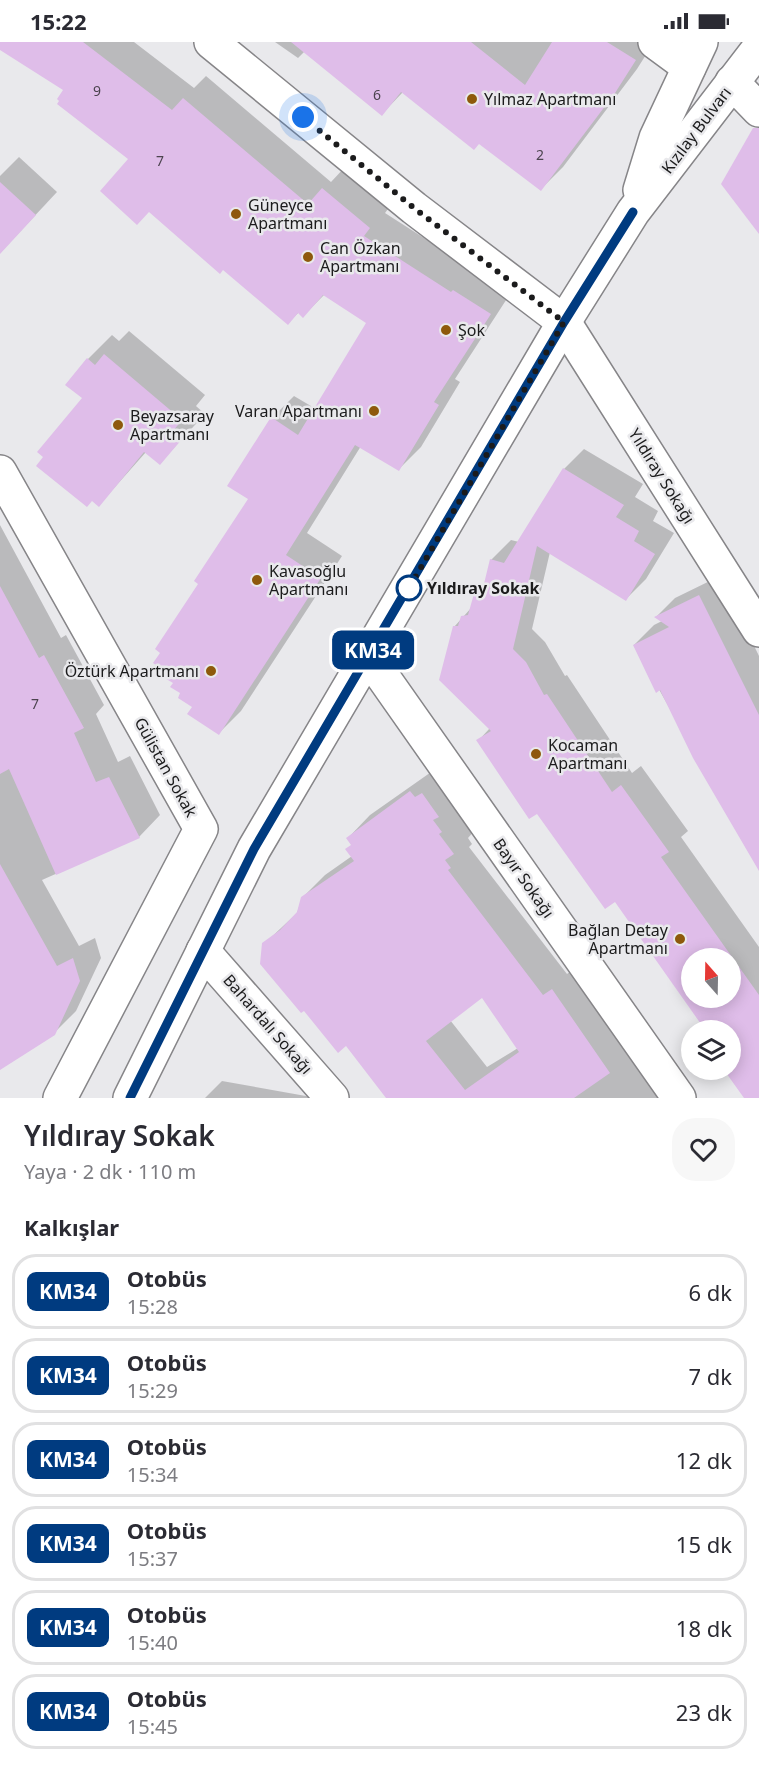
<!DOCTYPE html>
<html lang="tr">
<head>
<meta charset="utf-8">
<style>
  body { margin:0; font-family:"Noto Sans",sans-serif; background:#f7f7f7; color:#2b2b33; height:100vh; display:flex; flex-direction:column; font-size:22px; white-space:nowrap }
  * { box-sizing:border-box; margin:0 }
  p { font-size:20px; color:#7c7c81 }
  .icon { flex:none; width:33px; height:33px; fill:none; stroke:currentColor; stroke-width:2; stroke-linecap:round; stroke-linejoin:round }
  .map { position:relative; height:1056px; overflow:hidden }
  .drawer { display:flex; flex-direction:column; background:#fff; flex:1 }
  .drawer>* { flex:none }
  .badge { padding:0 12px; border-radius:9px; font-size:21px; line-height:39px }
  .needle { width:39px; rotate:340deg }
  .controls { position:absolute; left:681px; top:906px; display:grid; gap:12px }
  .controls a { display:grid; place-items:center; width:60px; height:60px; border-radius:50%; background:#fff; box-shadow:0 3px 15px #0003; font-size:30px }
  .you { position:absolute; width:30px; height:30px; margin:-15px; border:4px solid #fff; border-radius:50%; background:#1a73e8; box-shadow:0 0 0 9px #1a73e833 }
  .map>.badge { position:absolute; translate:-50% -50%; box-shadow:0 0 0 3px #fff }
  h2 { padding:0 24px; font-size:22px; line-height:54px }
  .round { display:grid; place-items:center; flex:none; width:63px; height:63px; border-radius:24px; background:#f7f7f7 }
  .head { display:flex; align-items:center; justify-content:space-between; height:102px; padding:0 24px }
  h1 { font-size:28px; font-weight:600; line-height:45px }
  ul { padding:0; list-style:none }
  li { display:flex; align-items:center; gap:18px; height:75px; margin:0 12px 9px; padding:0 12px; border:3px solid #e1e1e2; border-radius:24px }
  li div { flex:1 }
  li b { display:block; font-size:22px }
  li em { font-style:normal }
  li .badge { min-width:66px; font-weight:700; text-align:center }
  .status { display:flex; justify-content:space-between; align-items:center; height:42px; padding:0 30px; background:#fff; direction:ltr }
  .status svg { height:16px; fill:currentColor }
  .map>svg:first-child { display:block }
  .shadow { fill:#0003; fill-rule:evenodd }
  .building { fill:#dfbde9; fill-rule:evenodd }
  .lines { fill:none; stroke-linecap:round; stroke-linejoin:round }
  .minor-casing { stroke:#868588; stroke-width:36 }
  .tertiary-casing { stroke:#868588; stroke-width:36 }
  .minor { stroke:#fff; stroke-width:33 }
  .tertiary { stroke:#fff; stroke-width:33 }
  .line-casing { stroke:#fff; stroke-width:14 }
  .line { stroke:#003b80; stroke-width:9 }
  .walk { stroke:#1b1b1c; stroke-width:6; stroke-dasharray:0 10.8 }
  .poi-dot { fill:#8e590c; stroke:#e9e9ec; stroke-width:2 }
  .stop-dot { fill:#fff; stroke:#003b80; stroke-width:3 }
  .labels { text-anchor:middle; stroke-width:5; stroke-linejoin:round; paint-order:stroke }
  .number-label { font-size:14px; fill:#4c444f }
  .poi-label { font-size:16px; fill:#1b1b1c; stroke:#e9e9ec; text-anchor:start }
  .street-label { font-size:16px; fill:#1b1b1c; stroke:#e9e9ec }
  .stop-label { font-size:16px; font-weight:bold; fill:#1b1b1c; stroke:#e9e9ec; text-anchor:start }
</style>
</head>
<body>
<div class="status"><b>15:22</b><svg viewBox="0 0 49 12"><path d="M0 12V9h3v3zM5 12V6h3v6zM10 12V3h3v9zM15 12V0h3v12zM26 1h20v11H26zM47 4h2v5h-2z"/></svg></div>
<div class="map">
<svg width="759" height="1056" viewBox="0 0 759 1056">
  <rect width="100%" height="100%" fill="#e9e9ec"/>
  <g class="shadow">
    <path d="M 0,0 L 134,0 L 194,46 L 206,34 L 331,140 L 345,125 L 391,163 L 385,171 L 474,228 L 512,249 L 455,337 L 460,340 L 421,405 L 399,427 L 361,404 L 307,491 L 342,514 L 241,669 L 219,691 L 194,665 L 200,542 L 250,456 L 272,376 L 294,354 L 316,367 L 368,281 L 325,252 L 303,274 L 299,270 L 288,281 L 65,48 L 0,6 Z"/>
    <path d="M 275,0 L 654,0 L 637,27 L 563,125 L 541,147 L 479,100 L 403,50 L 382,72 L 305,9 L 298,16 Z"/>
    <path d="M 19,115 L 57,150 L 0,211 L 0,134 Z"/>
    <path d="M 129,289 L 205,353 L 196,364 L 205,372 L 160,421 L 146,410 L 99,463 L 84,356 L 88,317 L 112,293 L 119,299 Z"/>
    <path d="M 584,407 L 643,442 L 635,455 L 658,469 L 653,479 L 674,491 L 646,537 L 626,557 L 550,510 L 532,587 L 545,600 L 565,634 L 567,633 L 632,731 L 641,724 L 688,789 L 681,795 L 759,905 L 759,1056 L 747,1056 L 727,1028 L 730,1028 L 730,988 L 700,988 L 704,984 L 615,858 L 478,699 L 490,686 L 454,585 L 472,565 L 476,549 L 486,540 L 491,518 L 511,498 L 519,500 L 564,427 ZM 692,916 L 730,916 L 730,956 L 692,956 Z"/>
    <path d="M 0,483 L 61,596 L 66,593 L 104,663 L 96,672 L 118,720 L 130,714 L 160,773 L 139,795 L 42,838 L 79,904 L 95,896 L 101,916 L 76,969 L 54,991 L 0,1026 Z"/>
    <path d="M 720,534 L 759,614 L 759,825 L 634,603 L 654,583 L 662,579 L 656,575 L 675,556 Z"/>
    <path d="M 434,728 L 475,788 L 468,796 L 472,802 L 469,805 L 567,932 L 575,926 L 668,1056 L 406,1056 L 264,902 L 297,871 L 302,856 L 325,833 L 352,814 L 352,802 L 348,796 L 370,773 ZM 482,954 L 518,1006 L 487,1025 L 450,978 Z"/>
    <path d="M 222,1039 L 317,1056 L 205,1056 Z"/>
  </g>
  <g class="building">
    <path d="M 0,0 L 83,0 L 172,68 L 183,56 L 308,162 L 322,146 L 370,186 L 364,194 L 451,250 L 453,248 L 491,272 L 434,360 L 439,363 L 399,429 L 355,403 L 286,513 L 321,536 L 219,693 L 187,672 L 192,665 L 178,656 L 180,651 L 170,645 L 173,641 L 158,632 L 162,627 L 153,621 L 160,611 L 155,607 L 198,542 L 194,539 L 248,457 L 227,444 L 271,375 L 298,393 L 366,281 L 323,253 L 303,276 L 298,271 L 288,283 L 223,228 L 220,232 L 149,170 L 137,183 L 100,149 L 128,117 L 57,62 L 59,59 L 57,57 L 63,48 L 0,8 Z"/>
    <path d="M 291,0 L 471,0 L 525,43 L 552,0 L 607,0 L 636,18 L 615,51 L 541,149 L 479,102 L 474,108 L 401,50 L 382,74 Z"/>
    <path d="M 753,86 L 759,86 L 759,192 L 721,142 Z"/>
    <path d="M 0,140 L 36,173 L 0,212 Z"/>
    <path d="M 104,312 L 182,378 L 173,389 L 182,397 L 160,423 L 144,410 L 99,465 L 92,459 L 87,465 L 36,424 L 43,415 L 37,410 L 82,356 L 65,343 L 87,316 L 95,323 Z"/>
    <path d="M 563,426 L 624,463 L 616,475 L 639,489 L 634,499 L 655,512 L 626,559 L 537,504 L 513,607 L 526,620 L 544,653 L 547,652 L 612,750 L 621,743 L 669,810 L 661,815 L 759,953 L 759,1056 L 744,1056 L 724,1028 L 730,1028 L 730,988 L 698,988 L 703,985 L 615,860 L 605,867 L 537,772 L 529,777 L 476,698 L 491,689 L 439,638 L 453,584 L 458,584 L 461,574 L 468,573 L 475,548 L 482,550 L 490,517 L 504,521 ZM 692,916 L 730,916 L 730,956 L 692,956 Z"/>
    <path d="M 0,544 L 39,616 L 44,613 L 84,686 L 74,691 L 96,740 L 109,735 L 140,796 L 56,833 L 9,727 L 0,732 Z"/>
    <path d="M 699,553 L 759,673 L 759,829 L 693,716 L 660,648 L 656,651 L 633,603 L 669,585 L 654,575 Z"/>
    <path d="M 410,749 L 415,755 L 422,751 L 439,775 L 433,778 L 442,790 L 439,792 L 454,812 L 445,818 L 451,826 L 448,828 L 543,953 L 552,947 L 610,1031 L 574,1056 L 386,1056 L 346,1004 L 338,1011 L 304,969 L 301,971 L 260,922 L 262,901 L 280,888 L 297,870 L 301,855 L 354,819 L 345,807 L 351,803 L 346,796 ZM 482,956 L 519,1010 L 465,1048 L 426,999 Z"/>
    <path d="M 0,822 L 57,924 L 73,916 L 80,939 L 55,993 L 0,1028 Z"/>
  </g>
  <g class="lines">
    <g class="minor-casing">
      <g id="minor">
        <path d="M 211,0 L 414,166 L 564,280 L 759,588"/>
        <path d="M 655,0 L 689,25"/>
        <path d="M 732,40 L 759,68"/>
        <path d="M 0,430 L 201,787 L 60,1056"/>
        <path d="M 369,615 L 679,1056"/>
        <path d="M 203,909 L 332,1056"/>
      </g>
    </g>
    <g class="tertiary-casing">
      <g id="tertiary">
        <path d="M 640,148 L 656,96 L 701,0"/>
        <path d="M 130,1056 L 254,807 L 564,280 L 633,170 L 759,6"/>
      </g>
    </g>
    <use href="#minor" class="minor"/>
    <use href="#tertiary" class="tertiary"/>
  </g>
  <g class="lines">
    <g class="line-casing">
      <path id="line" d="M 130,1056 L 254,807 L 564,280 L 633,170"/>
    </g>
    <use href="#line" class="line"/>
    <path class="walk" d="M 303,75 L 414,166 L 564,280 L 409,546"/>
  </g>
  <g class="poi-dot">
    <circle cx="472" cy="57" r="6"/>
    <circle cx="236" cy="172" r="6"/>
    <circle cx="308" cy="215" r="6"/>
    <circle cx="446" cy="288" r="6"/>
    <circle cx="374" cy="369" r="6"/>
    <circle cx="118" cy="383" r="6"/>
    <circle cx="257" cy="538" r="6"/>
    <circle cx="211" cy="629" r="6"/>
    <circle cx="536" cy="712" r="6"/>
    <circle cx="680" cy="897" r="6"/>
  </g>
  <circle class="stop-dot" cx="409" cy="546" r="12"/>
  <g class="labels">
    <g class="number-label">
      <text x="97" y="54">9</text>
      <text x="377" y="58">6</text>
      <text x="540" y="118">2</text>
      <text x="160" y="124">7</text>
      <text x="35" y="667">7</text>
    </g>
    <g class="poi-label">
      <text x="484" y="63">Yılmaz Apartmanı</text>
      <text x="248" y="169">Güneyce<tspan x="248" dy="18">Apartmanı</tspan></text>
      <text x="320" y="212">Can Özkan<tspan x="320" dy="18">Apartmanı</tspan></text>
      <text x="458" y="294">Şok</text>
      <text x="362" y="375" text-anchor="end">Varan Apartmanı</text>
      <text x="130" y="380">Beyazsaray<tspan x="130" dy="18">Apartmanı</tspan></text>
      <text x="269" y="535">Kavasoğlu<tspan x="269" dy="18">Apartmanı</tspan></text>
      <text x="199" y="635" text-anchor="end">Öztürk Apartmanı</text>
      <text x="548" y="709">Kocaman<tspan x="548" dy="18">Apartmanı</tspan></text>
      <text x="668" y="894" text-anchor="end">Bağlan Detay<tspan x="668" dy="18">Apartmanı</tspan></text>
    </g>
    <g class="street-label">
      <text transform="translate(696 88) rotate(-53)" y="6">Kızılay Bulvarı</text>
      <text transform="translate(662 434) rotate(58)" y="6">Yıldıray Sokağı</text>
      <text transform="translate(166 725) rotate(61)" y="6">Gülistan Sokak</text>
      <text transform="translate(524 836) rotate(55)" y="6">Bayır Sokağı</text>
      <text transform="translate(268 982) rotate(49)" y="6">Bahardalı Sokağı</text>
    </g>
    <g class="stop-label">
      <text x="427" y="552">Yıldıray Sokak</text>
    </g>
  </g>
</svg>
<div class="controls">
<a><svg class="needle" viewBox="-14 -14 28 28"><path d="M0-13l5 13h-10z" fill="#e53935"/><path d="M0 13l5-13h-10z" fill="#7c7c81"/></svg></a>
<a><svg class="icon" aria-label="layers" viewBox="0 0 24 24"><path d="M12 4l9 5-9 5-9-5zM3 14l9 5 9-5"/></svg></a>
</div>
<div class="you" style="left:303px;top:75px"></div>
<b class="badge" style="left:373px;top:608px;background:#003b80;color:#fff">KM34</b>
</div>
<section class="drawer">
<div class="head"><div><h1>Yıldıray Sokak</h1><p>Yaya · 2 dk · 110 m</p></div><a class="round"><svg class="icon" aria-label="heart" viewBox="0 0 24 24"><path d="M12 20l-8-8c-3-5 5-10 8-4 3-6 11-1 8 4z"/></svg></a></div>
<h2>Kalkışlar</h2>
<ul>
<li><span class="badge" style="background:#003b80;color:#fff">KM34</span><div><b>Otobüs</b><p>15:28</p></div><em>6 dk</em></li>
<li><span class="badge" style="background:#003b80;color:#fff">KM34</span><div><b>Otobüs</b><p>15:29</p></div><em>7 dk</em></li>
<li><span class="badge" style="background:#003b80;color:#fff">KM34</span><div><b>Otobüs</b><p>15:34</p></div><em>12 dk</em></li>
<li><span class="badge" style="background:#003b80;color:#fff">KM34</span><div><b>Otobüs</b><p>15:37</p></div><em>15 dk</em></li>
<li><span class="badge" style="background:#003b80;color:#fff">KM34</span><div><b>Otobüs</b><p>15:40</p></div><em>18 dk</em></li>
<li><span class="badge" style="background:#003b80;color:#fff">KM34</span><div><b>Otobüs</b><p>15:45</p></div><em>23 dk</em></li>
</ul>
</section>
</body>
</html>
